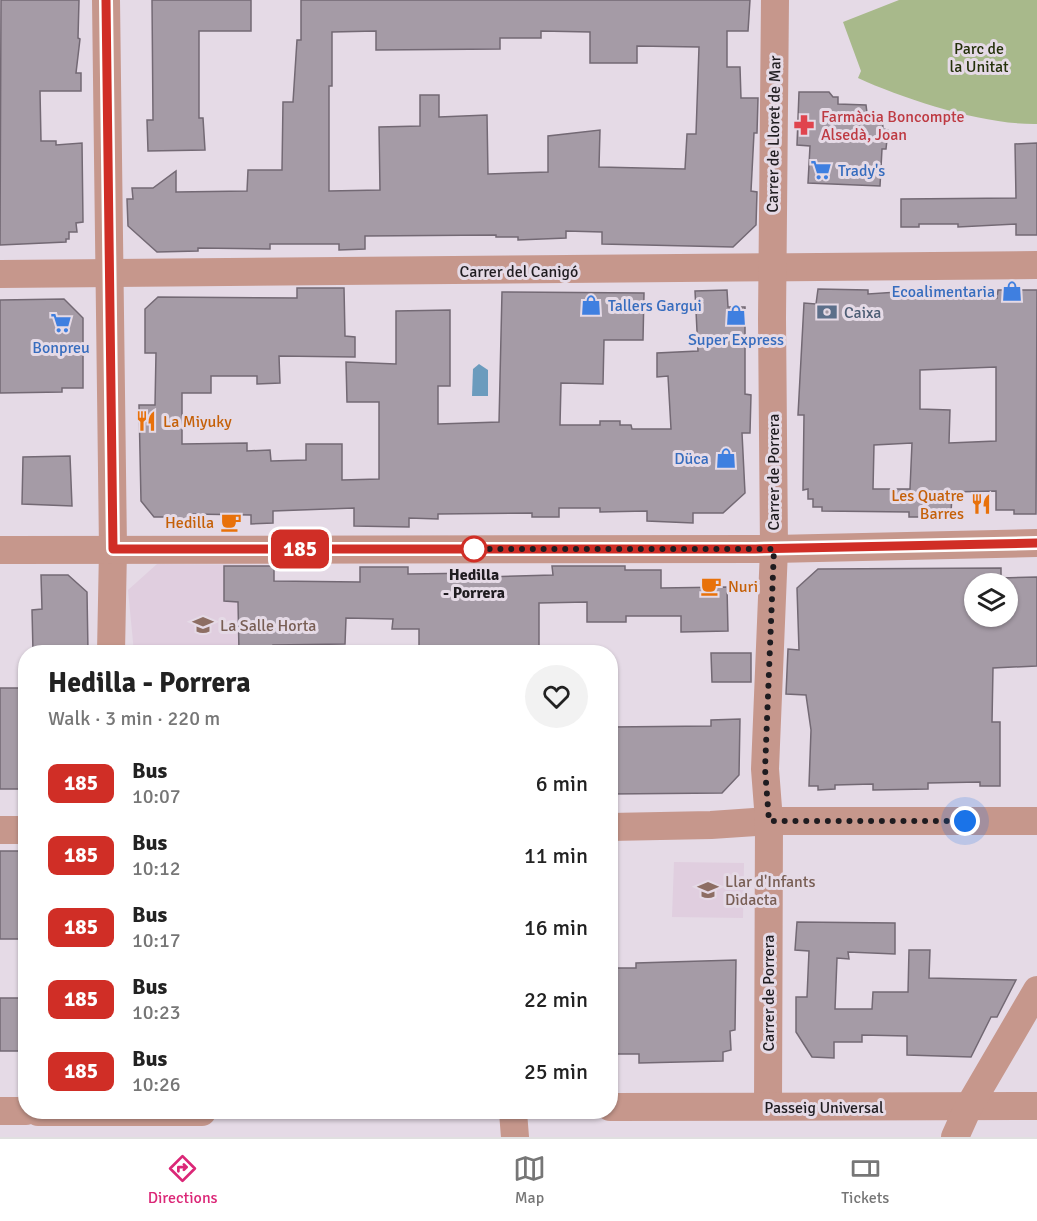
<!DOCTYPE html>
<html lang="en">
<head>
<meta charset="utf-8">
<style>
  body { margin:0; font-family:Signika,sans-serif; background:#f2f2f2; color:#222; height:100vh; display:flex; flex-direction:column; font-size:22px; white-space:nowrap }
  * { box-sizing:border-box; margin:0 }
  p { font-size:20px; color:#767676 }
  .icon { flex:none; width:33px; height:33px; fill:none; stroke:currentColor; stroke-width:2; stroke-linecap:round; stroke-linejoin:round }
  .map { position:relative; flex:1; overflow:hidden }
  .panel { position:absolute; left:18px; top:645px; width:600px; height:474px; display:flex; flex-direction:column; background:#fff; border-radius:24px; box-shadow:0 2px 4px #0004 }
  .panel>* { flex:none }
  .badge { padding:0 12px; border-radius:9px; font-size:21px; line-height:39px }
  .fabs { position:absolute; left:964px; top:573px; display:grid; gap:12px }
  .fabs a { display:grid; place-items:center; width:54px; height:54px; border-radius:50%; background:#fff; box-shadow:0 2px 4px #0004; font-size:30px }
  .you { position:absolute; width:30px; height:30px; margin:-15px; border:4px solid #fff; border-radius:50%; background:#1a73e8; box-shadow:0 0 0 9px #1a73e833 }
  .map>.badge { position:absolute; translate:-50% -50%; box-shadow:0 0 0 3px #fff }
  .round { display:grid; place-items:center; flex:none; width:63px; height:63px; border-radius:32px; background:#f2f2f2 }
  .head { display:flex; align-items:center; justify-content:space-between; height:102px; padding:0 30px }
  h1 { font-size:28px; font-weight:800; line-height:45px }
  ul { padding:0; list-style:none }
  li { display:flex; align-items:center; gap:18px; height:72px; padding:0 30px }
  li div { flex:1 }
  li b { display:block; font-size:22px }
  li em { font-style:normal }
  li .badge { min-width:66px; font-weight:700; text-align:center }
  .menu { display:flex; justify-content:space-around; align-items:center; height:84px; border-top:2px solid #e0e0e0; background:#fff; font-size:16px; color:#767676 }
  .menu a { display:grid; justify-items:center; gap:3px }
  .menu .current { color:#db2777 }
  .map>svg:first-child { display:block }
  .education { fill:#e0cedf }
  .green { fill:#a8b98b }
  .water { fill:#6b9bbd }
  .building { fill:#a59ba6; stroke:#736974; stroke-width:1.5; fill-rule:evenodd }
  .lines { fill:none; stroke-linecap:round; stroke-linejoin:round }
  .street { stroke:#c6978c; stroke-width:28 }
  .line-casing { stroke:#fff; stroke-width:14 }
  .line { stroke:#d02e26; stroke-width:9 }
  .walk { stroke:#1f1c20; stroke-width:6; stroke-dasharray:0 10.8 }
  .stop-dot { fill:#fff; stroke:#d02e26; stroke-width:3 }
  .labels { text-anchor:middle; stroke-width:6; stroke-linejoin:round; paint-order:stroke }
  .park-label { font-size:16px; fill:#25310b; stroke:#e5dae6 }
  .health-label { font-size:16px; fill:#be3a42; stroke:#e5dae6; text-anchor:start }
  .street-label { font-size:16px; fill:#1f1c20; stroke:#e5dae6 }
  .shop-label { font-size:16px; fill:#366cbe; stroke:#e5dae6; text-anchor:start }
  .service-label { font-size:16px; fill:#4e5e75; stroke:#e5dae6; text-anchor:start }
  .food-label { font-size:16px; fill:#c56008; stroke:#e5dae6; text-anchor:start }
  .stop-label { font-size:16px; font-weight:bold; fill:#1f1c20; stroke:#e5dae6 }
  .education-label { font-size:16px; fill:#785e54; stroke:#e5dae6; text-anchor:start }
</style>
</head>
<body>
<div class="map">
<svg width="1037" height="1137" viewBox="0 0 1037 1137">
  <rect width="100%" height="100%" fill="#e5dae6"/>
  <g class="education">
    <path d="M 157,564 L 274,565 L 274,652 L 134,652 L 128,590 Z"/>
    <path d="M 674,862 L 744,863 L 743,918 L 672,917 Z"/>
  </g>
  <path class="green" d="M 899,0 L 1037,0 L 1037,124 C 984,125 906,100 858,78 L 861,71 L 843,22 Z"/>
  <path class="water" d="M 479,364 L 488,370 L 488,396 L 472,396 L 473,369 Z"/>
  <g class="building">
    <path d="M 1,0 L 79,0 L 78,38 L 80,39 L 76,73 L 81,73 L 81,91 L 40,91 L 41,141 L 56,141 L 56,145 L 82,143 L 83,222 L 76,223 L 77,232 L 69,232 L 69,239 L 66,239 L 66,242 L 0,245 Z"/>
    <path d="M 152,0 L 251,0 L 251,31 L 199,31 L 199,118 L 203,118 L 205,150 L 148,151 L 147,120 L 153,120 Z"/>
    <path d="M 301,0 L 750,0 L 748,31 L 727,31 L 727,67 L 740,67 L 741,98 L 758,98 L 757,133 L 754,133 L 751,191 L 757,192 L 756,225 L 733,247 L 602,244 L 602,232 L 566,231 L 566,238 L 518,240 L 518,237 L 496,237 L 496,235 L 365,236 L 365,249 L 339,250 L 339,244 L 270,244 L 270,249 L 198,248 L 198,251 L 157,252 L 128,226 L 127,199 L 133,199 L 132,188 L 153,188 L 176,171 L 176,192 L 247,191 L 248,170 L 282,170 L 283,102 L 293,102 L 297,40 L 301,40 ZM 376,31 L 376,50 L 500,49 L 500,38 L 541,38 L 541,31 L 590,32 L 590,63 L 637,63 L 637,46 L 699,47 L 696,134 L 687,134 L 685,169 L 599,167 L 600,130 L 548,136 L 548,172 L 488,174 L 487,115 L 439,117 L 439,95 L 420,95 L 420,126 L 379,127 L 380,190 L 329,191 L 329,86 L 332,86 L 332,32 Z"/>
    <path d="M 799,92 L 829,92 L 833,97 L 838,97 L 838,104 L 866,105 L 867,113 L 882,113 L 883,129 L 888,130 L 886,149 L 882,149 L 880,186 L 808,183 L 810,146 L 797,145 Z"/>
    <path d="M 1037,143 L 1037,235 L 1016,235 L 1016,224 L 958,227 L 958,224 L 919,224 L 919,227 L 901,227 L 901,199 L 1016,198 L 1015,144 Z"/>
    <path d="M 297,288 L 344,288 L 345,336 L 355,337 L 355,357 L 279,356 L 280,383 L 257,384 L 257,376 L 211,376 L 211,393 L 182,393 L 182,444 L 247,443 L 247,451 L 270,450 L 271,461 L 306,460 L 306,444 L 342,444 L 342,480 L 379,479 L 379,402 L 347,402 L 346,362 L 396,364 L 396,311 L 450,310 L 450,386 L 438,386 L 438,424 L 499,422 L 502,292 L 644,293 L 643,340 L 604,340 L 603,384 L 561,383 L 560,425 L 600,425 L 600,421 L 620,421 L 620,425 L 631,425 L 632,429 L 671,429 L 668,376 L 657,377 L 657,353 L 698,351 L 695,291 L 727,290 L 728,307 L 745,307 L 745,394 L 751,395 L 750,433 L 742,433 L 745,493 L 723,513 L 693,513 L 693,523 L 647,521 L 647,511 L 600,512 L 600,508 L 559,508 L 559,517 L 532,517 L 532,513 L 438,514 L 438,519 L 409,518 L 409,527 L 354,526 L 354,508 L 273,511 L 273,523 L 251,524 L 251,515 L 191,514 L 191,519 L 170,520 L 170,517 L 154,517 L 141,501 L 139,405 L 155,405 L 156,353 L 145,353 L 145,309 L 158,297 L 297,298 Z"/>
    <path d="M 958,288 L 958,299 L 997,298 L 998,290 L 1037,290 L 1036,514 L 1014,514 L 1014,510 L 996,510 L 996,491 L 952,492 L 951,515 L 932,514 L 932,517 L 909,517 L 909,512 L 822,511 L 822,507 L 813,507 L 813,499 L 808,499 L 808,489 L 803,490 L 804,415 L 798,415 L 804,303 L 816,304 L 818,289 L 868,290 L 868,294 ZM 996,367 L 996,441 L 949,443 L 950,410 L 920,409 L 920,370 ZM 912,443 L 910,489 L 873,489 L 874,445 Z"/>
    <path d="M 64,299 L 83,318 L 83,388 L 62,388 L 62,392 L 0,393 L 0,300 Z"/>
    <path d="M 70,456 L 72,506 L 22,504 L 23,457 Z"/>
    <path d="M 224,566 L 274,566 L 274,581 L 360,582 L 360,567 L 408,567 L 408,574 L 482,573 L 482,577 L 553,575 L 552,566 L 625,566 L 625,570 L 661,570 L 661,588 L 727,587 L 728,631 L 681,632 L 681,616 L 626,616 L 626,622 L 587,622 L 587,602 L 539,603 L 539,652 L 419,652 L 419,629 L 392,629 L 393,619 L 346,618 L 345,644 L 273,645 L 273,652 L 239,652 L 238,602 L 224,601 Z"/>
    <path d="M 1001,568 L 1001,578 L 1037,577 L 1037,666 L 993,668 L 992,722 L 1000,722 L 1000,786 L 980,786 L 980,782 L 928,783 L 928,789 L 873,790 L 873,784 L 835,785 L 835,789 L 818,790 L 818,786 L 809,786 L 811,730 L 806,695 L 786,694 L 788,649 L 799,650 L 797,588 L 818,569 ZM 975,584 L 1008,584 L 1008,616 L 975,616 Z"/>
    <path d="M 41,575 L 68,575 L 87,592 L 88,652 L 33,652 L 32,610 L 42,609 Z"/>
    <path d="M 711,653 L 751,653 L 751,682 L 712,682 Z"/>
    <rect x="0" y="688" width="26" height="101"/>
    <path d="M 740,719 L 739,775 L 722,793 L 610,794 L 610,727 L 711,726 L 711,720 Z"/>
    <rect x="0" y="851" width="26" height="88"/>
    <path d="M 797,922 L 895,923 L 895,954 L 848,952 L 849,959 L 837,958 L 835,1009 L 872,1009 L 873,992 L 908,992 L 909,950 L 930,950 L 929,978 L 1016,980 L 997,1017 L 991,1017 L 971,1057 L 907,1055 L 907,1036 L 862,1035 L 862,1042 L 834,1042 L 834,1058 L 812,1057 L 796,1032 L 796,997 L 807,997 L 809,951 L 795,950 Z"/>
    <path d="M 736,960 L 735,1030 L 730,1031 L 731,1050 L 723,1052 L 723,1061 L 639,1063 L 639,1054 L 610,1054 L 610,968 L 636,968 L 636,963 Z"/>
    <rect x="0" y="998" width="26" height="53"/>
  </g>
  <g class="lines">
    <g class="street">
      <path d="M 106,0 L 113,549 L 111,652"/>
      <path d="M 0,274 L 1037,265"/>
      <path d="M 0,550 L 774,549 L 1037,543"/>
      <path d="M 610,827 L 711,825 L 769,821 L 1037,821"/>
      <path d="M 0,830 L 26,830"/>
      <path d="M 768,1106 L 769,821 L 765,769 L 774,549 L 772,319 L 775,0"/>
      <path d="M 610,1107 L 1037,1106"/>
      <path d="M 0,1111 L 26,1111"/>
      <path d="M 38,1112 L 202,1112"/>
      <path d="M 513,1112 L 515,1137"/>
      <path d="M 955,1137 L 968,1108 L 1037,990"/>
    </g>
  </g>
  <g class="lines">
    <g class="line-casing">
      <path id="line" d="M 106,0 L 113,549 L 755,549 L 1037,543"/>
    </g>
    <use href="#line" class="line"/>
    <path class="walk" d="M 474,549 L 471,549 L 774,549 L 765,769 L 769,821 L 965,821"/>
  </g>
  <defs>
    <g id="pharmacy-bare" transform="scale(1.62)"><path d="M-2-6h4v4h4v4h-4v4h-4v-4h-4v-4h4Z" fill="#e0444e" stroke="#e5dae6" stroke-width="2.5" paint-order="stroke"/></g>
    <g id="supermarket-bare" transform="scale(1.62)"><path d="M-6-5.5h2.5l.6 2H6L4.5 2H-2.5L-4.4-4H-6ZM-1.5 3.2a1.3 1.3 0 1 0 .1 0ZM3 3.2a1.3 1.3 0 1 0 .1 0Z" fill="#3f7fe0" stroke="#e5dae6" stroke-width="2.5" paint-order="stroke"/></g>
    <g id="shop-bare" transform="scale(1.62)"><path d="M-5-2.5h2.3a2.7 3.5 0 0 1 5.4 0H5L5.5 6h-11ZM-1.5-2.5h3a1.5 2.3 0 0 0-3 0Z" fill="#3f7fe0" stroke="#e5dae6" stroke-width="2.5" paint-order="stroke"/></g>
    <g id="bank-bare" transform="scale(1.62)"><path d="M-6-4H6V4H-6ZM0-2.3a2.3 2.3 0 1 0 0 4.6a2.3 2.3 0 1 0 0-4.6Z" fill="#5c6f8a" stroke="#e5dae6" stroke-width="2.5" paint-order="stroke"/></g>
    <g id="restaurant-bare" transform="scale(1.62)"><path d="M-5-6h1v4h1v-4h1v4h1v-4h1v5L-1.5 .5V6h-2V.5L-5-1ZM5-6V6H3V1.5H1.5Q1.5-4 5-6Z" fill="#e8710a" stroke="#e5dae6" stroke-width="2.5" paint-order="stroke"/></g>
    <g id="cafe-bare" transform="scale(1.62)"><path d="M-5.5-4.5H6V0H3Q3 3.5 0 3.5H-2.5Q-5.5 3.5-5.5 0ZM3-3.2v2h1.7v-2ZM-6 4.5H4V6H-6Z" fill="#e8710a" stroke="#e5dae6" stroke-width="2.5" paint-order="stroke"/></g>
    <g id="school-bare" transform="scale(1.62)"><path d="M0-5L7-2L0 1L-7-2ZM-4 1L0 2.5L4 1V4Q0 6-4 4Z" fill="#8d6e63" stroke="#e5dae6" stroke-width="2.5" paint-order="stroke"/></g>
  </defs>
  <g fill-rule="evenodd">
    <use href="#pharmacy-bare" x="804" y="125"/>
    <use href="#supermarket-bare" x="821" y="170"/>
    <use href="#shop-bare" x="1012" y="291"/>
    <use href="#shop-bare" x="591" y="305"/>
    <use href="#bank-bare" x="827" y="312"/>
    <use href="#shop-bare" x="736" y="315"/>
    <use href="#supermarket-bare" x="61" y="323"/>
    <use href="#restaurant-bare" x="146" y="421"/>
    <use href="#shop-bare" x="726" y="458"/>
    <use href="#restaurant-bare" x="981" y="504"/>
    <use href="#cafe-bare" x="231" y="522"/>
    <use href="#cafe-bare" x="711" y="586"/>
    <use href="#school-bare" x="203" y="625"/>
    <use href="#school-bare" x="708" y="890"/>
  </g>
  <circle class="stop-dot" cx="474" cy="549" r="12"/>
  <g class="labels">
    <g class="park-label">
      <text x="979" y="54">Parc de<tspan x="979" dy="18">la Unitat</tspan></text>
    </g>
    <g class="health-label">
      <text x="821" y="122">Farmàcia Boncompte<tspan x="821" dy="18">Alsedà, Joan</tspan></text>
    </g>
    <g class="street-label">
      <text transform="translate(773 134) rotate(-89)" y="6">Carrer de Lloret de Mar</text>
      <text x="519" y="277">Carrer del Canigó</text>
      <text transform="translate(773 472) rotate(-90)" y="6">Carrer de Porrera</text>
      <text transform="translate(768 993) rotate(-90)" y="6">Carrer de Porrera</text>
      <text x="824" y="1113">Passeig Universal</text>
    </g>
    <g class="shop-label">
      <text x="838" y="176">Trady's</text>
      <text x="995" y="297" text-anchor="end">Ecoalimentaria</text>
      <text x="608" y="311">Tallers Gargui</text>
      <text x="736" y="345" text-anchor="middle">Super Express</text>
      <text x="61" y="353" text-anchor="middle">Bonpreu</text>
      <text x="709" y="464" text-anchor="end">Düca</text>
    </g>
    <g class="service-label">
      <text x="844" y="318">Caixa</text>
    </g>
    <g class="food-label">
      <text x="163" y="427">La Miyuky</text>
      <text x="964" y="501" text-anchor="end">Les Quatre<tspan x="964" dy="18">Barres</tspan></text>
      <text x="214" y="528" text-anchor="end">Hedilla</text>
      <text x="728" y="592">Nuri</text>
    </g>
    <g class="stop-label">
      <text x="474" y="580">Hedilla<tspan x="474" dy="18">- Porrera</tspan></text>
    </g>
    <g class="education-label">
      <text x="220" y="631">La Salle Horta</text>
      <text x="725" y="887">Llar d'Infants<tspan x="725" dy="18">Didacta</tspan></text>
    </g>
  </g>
</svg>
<div class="fabs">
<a><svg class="icon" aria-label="layers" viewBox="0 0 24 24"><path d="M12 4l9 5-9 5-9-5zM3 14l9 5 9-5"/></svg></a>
</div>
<div class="you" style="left:965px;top:821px"></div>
<b class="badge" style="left:300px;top:549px;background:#d02e26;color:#fff">185</b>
<section class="panel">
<div class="head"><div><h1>Hedilla - Porrera</h1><p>Walk · 3 min · 220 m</p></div><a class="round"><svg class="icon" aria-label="heart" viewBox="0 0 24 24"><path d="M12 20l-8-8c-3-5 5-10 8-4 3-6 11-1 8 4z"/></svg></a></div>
<ul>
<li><span class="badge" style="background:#d02e26;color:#fff">185</span><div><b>Bus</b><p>10:07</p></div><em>6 min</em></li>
<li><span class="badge" style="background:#d02e26;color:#fff">185</span><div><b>Bus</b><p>10:12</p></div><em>11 min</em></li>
<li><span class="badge" style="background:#d02e26;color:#fff">185</span><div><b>Bus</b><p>10:17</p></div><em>16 min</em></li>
<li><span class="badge" style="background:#d02e26;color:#fff">185</span><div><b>Bus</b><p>10:23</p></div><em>22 min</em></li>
<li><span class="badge" style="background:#d02e26;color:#fff">185</span><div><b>Bus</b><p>10:26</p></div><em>25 min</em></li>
</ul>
</section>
</div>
<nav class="menu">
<a class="current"><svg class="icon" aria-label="directions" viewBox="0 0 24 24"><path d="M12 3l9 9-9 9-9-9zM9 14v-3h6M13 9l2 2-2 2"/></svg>Directions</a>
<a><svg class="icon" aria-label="map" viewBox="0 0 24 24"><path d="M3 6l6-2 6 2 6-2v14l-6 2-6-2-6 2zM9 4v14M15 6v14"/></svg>Map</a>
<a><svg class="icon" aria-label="tickets" viewBox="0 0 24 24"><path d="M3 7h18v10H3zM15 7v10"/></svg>Tickets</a>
</nav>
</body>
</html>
